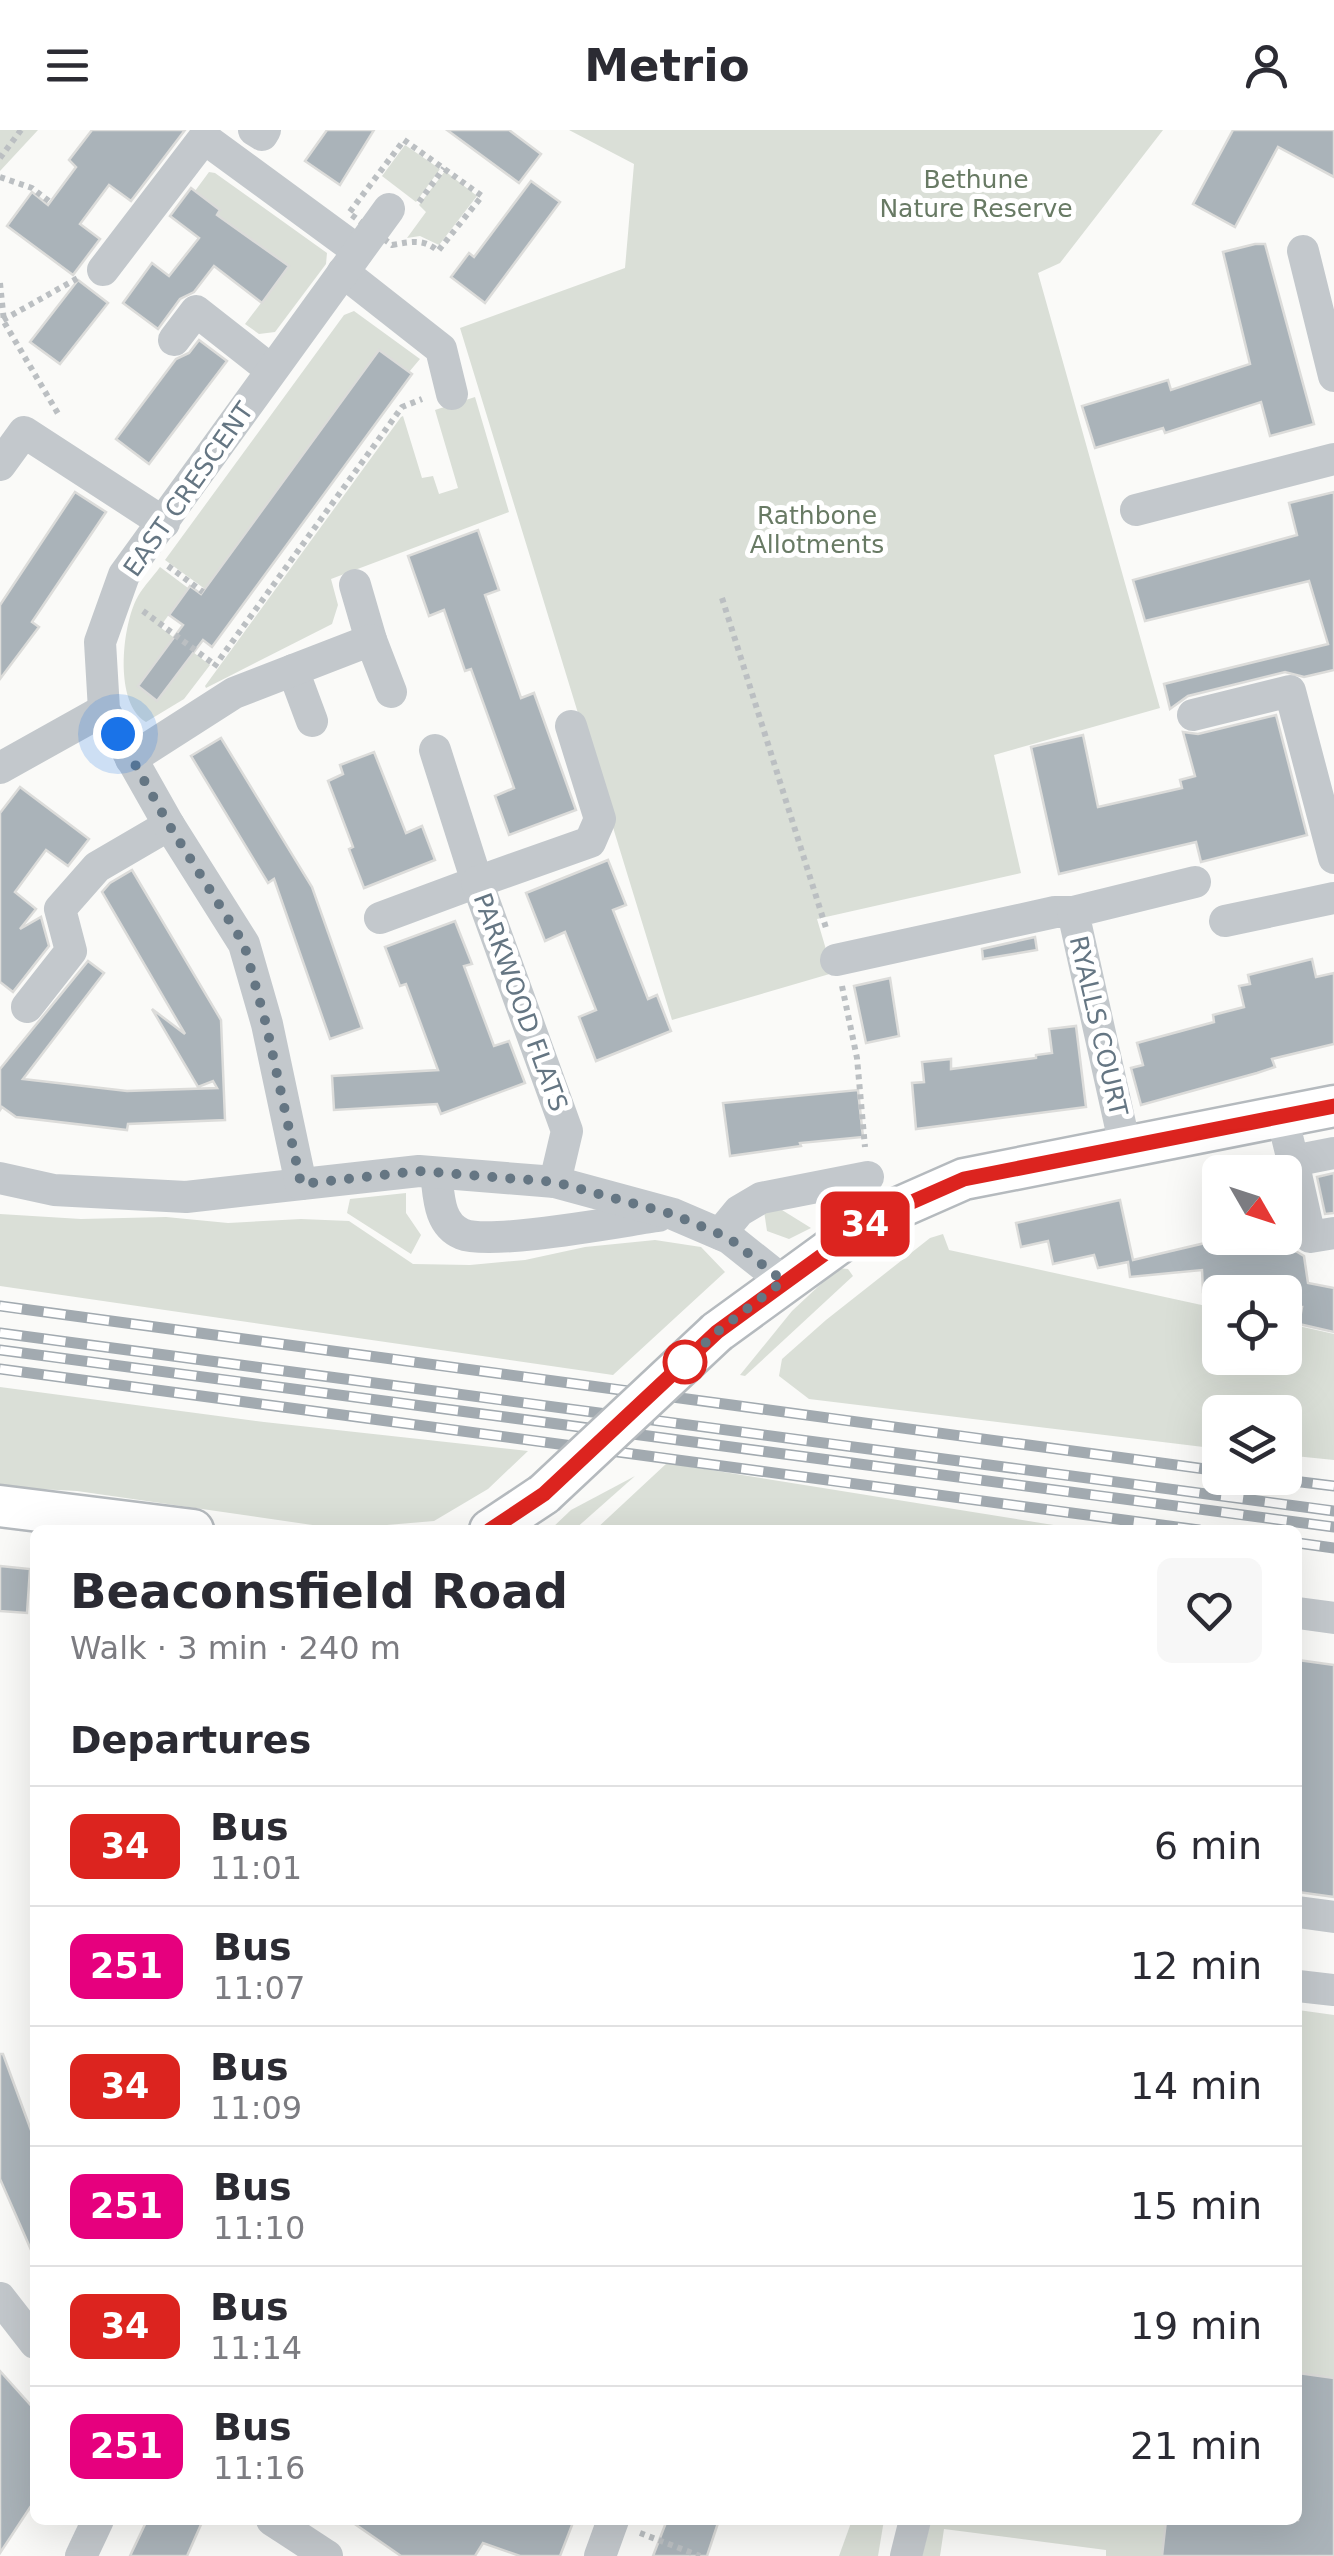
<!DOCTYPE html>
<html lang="en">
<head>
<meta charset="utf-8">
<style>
  body { margin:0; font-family:"DejaVu Sans",sans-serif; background:#f7f7f7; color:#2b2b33; height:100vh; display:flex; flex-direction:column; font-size:38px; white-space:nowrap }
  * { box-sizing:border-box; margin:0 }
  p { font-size:32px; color:#7c7c81 }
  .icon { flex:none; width:55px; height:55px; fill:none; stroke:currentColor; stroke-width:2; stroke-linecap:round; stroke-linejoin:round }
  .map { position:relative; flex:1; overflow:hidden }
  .details { position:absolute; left:30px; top:1395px; width:1272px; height:1000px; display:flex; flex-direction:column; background:#fff; border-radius:15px; box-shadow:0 10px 40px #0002 }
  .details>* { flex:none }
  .badge { padding:0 20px; border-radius:15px; font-size:35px; line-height:65px }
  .needle { width:65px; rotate:129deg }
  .controls { position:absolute; left:1202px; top:1025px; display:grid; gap:20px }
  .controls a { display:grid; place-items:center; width:100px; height:100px; border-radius:15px; background:#fff; box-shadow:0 10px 40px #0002; font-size:50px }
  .you { position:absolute; width:50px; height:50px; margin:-25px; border:8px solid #fff; border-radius:50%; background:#1a73e8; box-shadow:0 0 0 15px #1a73e833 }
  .map>.badge { position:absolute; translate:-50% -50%; box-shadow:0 0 0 5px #fff }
  h2 { padding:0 40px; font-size:38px; line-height:90px }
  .round { display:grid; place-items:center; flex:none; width:105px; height:105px; border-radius:15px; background:#f7f7f7 }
  .head { display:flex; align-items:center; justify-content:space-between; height:170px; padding:0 40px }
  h1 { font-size:48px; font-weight:800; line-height:75px }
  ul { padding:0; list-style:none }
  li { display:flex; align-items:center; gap:30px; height:120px; padding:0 40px; border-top:2px solid #e1e1e2 }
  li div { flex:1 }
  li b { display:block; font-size:38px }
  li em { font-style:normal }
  li .badge { min-width:110px; font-weight:700; text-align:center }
  header { display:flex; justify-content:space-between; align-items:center; height:130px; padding:0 40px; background:#fff; font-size:45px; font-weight:800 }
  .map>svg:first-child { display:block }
  .green { fill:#dadfd7 }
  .building { fill:#aab3b9; stroke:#dcdcda; stroke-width:2.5 }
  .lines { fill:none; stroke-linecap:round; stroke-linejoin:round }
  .major-casing { stroke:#b5babe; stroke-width:45 }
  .path { stroke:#bbbfc2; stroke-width:6; stroke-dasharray:5 5; stroke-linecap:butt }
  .minor { stroke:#c3c8cc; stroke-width:32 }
  .major { stroke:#fff; stroke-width:40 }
  .rail-casing { stroke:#a2aab0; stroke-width:11 }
  .rail { stroke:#fff; stroke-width:8; stroke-dasharray:22; stroke-linecap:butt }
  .major-bridge-casing { stroke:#b5babe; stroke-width:45; stroke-linecap:butt }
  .major-bridge { stroke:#fff; stroke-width:40 }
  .line-casing { stroke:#fff; stroke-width:22 }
  .line { stroke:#dc241f; stroke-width:15 }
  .walk { stroke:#657683; stroke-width:10; stroke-dasharray:0 18 }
  .stop-dot { fill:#fff; stroke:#dc241f; stroke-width:5 }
  .labels { text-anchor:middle; stroke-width:10; stroke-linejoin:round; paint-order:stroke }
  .park-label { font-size:25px; fill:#687a64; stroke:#fff }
  .street-label { font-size:25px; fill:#657683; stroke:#fff }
</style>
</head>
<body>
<header><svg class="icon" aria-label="menu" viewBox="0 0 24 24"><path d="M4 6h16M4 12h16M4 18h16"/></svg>Metrio<svg class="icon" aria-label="person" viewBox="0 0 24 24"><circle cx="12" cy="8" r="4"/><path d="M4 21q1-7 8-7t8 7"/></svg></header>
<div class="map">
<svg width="1334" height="2426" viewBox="0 0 1334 2426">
  <rect width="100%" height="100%" fill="#fafaf8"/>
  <g class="green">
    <path d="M 0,0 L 38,0 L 0,41 Z"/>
    <path d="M 569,0 L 1163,0 L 1060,133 L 1038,143 L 1160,578 L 994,625 L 1021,743 L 817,789 L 833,843 L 672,890 L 460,198 L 625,138 L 634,34 Z"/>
    <path d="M 405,15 L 440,39 L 416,72 L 382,46 Z"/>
    <path d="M 445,41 L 477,66 L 439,115 L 420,106 L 407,108 L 426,82 L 419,75 Z"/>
    <path d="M 209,42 L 215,43 L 327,123 L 326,134 L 275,202 L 259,204 L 245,194 L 289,136 L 217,85 L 220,80 L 195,61 Z"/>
    <path d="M 354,181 L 420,229 L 409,242 L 379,221 L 205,459 L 165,430 L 344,185 Z"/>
    <path d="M 475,267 L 509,382 L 331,449 L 338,475 L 332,494 L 206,558 L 205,556 L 401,287 L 403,286 L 422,348 L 433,346 L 439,364 L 458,358 L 435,280 Z"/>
    <path d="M 160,437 L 188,458 L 160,497 L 210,535 L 184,569 L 146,592 C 114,573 122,499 136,470 C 141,459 152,448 160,437 Z"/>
    <path d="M 406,1063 L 406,1083 L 421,1105 L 411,1124 L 347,1083 L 350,1069 Z"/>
    <path d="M 782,1080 L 811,1098 L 789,1109 L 767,1101 L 764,1081 Z"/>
    <path d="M 0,1084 L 81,1089 L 166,1087 L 228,1093 L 301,1089 L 349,1091 L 413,1134 L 470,1135 L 525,1130 L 585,1117 L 655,1110 L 701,1117 L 725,1142 L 613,1245 L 0,1156 Z"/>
    <path d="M 943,1104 L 949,1120 L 1220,1179 L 1220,1228 L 1285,1228 L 1285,1193 L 1334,1204 L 1334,1330 L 1285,1325 L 1285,1282 L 1220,1282 L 1220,1319 L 809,1269 L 779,1246 L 782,1229 L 826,1190 L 930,1108 Z"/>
    <path d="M 838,1138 L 848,1139 L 853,1146 L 745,1246 L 740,1245 L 792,1181 Z"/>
    <path d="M 0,1257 L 264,1292 L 528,1321 L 488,1359 L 434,1391 L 340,1399 L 77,1361 L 0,1357 Z"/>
    <path d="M 667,1333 L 1047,1394 L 1088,1400 L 595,1400 Z"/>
    <path d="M 635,1346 L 574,1400 L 550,1400 L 571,1380 Z"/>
    <path d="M 1298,1880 L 1334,1885 L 1334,2426 L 1106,2426 L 1106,2420 L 944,2399 L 940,2426 L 922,2426 L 931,2390 L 1298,2390 Z"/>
    <path d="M 852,2390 L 884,2390 L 878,2426 L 839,2426 Z"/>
  </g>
  <g class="building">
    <path d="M 92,0 L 185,0 L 131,71 L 109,55 L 80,94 L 100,109 L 73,145 L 7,96 L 32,62 L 48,75 L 76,37 L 69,30 Z"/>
    <path d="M 327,0 L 374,0 L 340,55 L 305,31 Z"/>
    <path d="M 447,0 L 509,0 L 541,24 L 519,53 Z"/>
    <path d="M 1233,0 L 1334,0 L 1334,47 L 1278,17 L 1235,97 L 1193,74 Z"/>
    <path d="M 531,51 L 560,72 L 485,173 L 451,147 L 469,123 L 474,127 Z"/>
    <path d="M 191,58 L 220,80 L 217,85 L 289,136 L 262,173 L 214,136 L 194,162 L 180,169 L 158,199 L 123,173 L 152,133 L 169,146 L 199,108 L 170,86 Z"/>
    <path d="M 1255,114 L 1265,114 L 1314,294 L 1270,306 L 1261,272 L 1165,303 L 1163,298 L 1095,318 L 1082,276 L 1168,250 L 1171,260 L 1250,234 L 1223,122 Z"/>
    <path d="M 78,150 L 108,173 L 60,234 L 30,212 Z"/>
    <path d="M 199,210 L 227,231 L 149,334 L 116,309 L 176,229 L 189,223 Z"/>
    <path d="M 379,220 L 412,244 L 212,517 L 203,510 L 157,571 L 138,556 L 183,495 L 169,485 L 190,456 L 201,464 Z"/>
    <path d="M 75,362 L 106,382 L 32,492 L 39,497 L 0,549 L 0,475 Z"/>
    <path d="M 1334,362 L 1334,540 L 1304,547 L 1285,542 L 1188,566 L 1170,579 L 1164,554 L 1328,514 L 1309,451 L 1145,491 L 1133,450 L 1297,405 L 1289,373 Z"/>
    <path d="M 478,400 L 499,460 L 485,465 L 521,568 L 534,563 L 576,680 L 509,705 L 495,666 L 514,658 L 471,539 L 465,541 L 444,480 L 429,486 L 408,426 Z"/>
    <path d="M 1276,585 L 1307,705 L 1201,732 L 1196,712 L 1059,744 L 1031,617 L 1083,605 L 1098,677 L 1182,658 L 1180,650 L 1195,646 L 1183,602 L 1198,604 Z"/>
    <path d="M 221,608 L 312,757 L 362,898 L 330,909 L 274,749 L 268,753 L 191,626 Z"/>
    <path d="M 374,622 L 406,703 L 422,696 L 435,730 L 364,758 L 349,719 L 353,717 L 328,651 L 343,644 L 340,635 Z"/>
    <path d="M 20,657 L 89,709 L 68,736 L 46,720 L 15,762 L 36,779 L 20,799 L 41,787 L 49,816 L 13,862 L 0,852 L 0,683 Z"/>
    <path d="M 608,730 L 626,775 L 613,780 L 648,869 L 657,865 L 671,901 L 596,931 L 579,887 L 596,880 L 565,802 L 545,811 L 526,763 Z"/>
    <path d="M 132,740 L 221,890 L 225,990 L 128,994 L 127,1000 L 16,987 L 2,977 L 0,980 L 0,939 L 88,831 L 104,843 L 23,949 L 127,961 L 217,958 L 213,951 L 198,957 L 152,879 L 185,904 L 102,762 L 110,753 Z"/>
    <path d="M 455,791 L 472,834 L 464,836 L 494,916 L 509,911 L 525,953 L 441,984 L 437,974 L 334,980 L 332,946 L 438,940 L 406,854 L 400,856 L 385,817 Z"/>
    <path d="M 1035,807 L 1037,820 L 983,829 L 982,819 Z"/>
    <path d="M 1312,829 L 1316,847 L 1334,843 L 1334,914 L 1272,929 L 1275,937 L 1257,943 L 1141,975 L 1131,938 L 1143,935 L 1137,913 L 1214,892 L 1213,885 L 1244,877 L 1239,856 L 1250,854 L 1248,845 Z"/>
    <path d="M 890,848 L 899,906 L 866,913 L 854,856 Z"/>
    <path d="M 1076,896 L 1086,977 L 916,999 L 912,953 L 924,952 L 922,932 L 951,929 L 951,939 L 1036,928 L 1036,925 L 1052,923 L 1049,899 Z"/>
    <path d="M 858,960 L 863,1007 L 800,1013 L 801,1016 L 730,1026 L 723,973 Z"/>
    <path d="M 1334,1043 L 1334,1083 L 1325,1084 L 1317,1047 Z"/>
    <path d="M 1120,1070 L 1133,1130 L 1205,1113 L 1210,1108 L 1285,1108 L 1287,1096 L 1294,1120 L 1304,1126 L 1308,1153 L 1334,1158 L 1334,1202 L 1299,1194 L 1302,1177 L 1285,1178 L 1285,1162 L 1203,1162 L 1202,1140 L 1130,1147 L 1128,1132 L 1098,1138 L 1094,1125 L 1053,1134 L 1048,1111 L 1021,1117 L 1016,1093 Z"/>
    <path d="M 0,1436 L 30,1439 L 27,1483 L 0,1481 Z"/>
    <path d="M 1298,1530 L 1334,1535 L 1334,1767 L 1298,1762 Z"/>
    <path d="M 0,1924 L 3,1924 L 35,2011 L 35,2129 L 0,2049 Z"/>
    <path d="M 0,2241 L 35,2280 L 35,2370 L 0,2423 Z"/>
    <path d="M 1298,2243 L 1334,2248 L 1334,2426 L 1162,2426 L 1166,2390 L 1298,2390 Z"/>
    <path d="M 147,2390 L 203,2390 L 187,2426 L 130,2426 Z"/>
    <path d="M 349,2390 L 574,2390 L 560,2426 L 520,2426 L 483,2413 L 475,2426 L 401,2426 Z"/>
    <path d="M 667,2390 L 719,2390 L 707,2426 L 653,2426 Z"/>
  </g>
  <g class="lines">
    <g class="major-casing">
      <g id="major">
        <path d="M 717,1202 L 871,1090 L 964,1049 L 1334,976"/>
        <path d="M 0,1376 L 193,1400"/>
        <path d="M 490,1400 L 544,1364"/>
      </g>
    </g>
    <g class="path">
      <path d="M 404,10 L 482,66 L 438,121 C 423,108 411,112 392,115 L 349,83 Z"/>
      <path d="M 0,28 L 21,0"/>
      <path d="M 0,47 L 32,58 L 50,72"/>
      <path d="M 419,72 L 444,38"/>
      <path d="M 0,153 L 4,192 L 60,287"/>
      <path d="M 3,190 L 78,148"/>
      <path d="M 168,436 L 203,462"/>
      <path d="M 722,468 L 827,801"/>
      <path d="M 143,481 L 215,535"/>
      <path d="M 214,537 L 402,277 L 422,269"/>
      <path d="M 842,856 L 857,928 L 865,1017"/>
      <path d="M 640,2403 L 700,2426"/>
    </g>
    <g class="minor">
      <path d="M 254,0 L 262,5 L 265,0"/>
      <path d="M 1303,121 L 1334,246"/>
      <path d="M 103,140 L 204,8 L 358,121"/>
      <path d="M 343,142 L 441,219 L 452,264"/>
      <path d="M 174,210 L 196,181 L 271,240"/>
      <path d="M 0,335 L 24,302 L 164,393"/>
      <path d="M 1136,380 L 1334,329"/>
      <path d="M 355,455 L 371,510"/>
      <path d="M 293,540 L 312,591"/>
      <path d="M 1193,585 L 1290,561 L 1334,728"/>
      <path d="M 131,629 L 234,563 L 371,510 L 391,562"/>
      <path d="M 0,638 L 104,580"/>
      <path d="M 380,788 L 477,752 L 435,620"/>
      <path d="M 1225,791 L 1334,768"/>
      <path d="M 836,830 L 1055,782 L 1073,782"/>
      <path d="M 27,877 L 71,821 L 60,779 L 97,737 L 169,695"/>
      <path d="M 1282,986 L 1293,1031 L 1334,1023"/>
      <path d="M 1125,1016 L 1073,782 L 1195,752"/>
      <path d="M 1293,1031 L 1310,1107 L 1334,1103"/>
      <path d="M 436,1043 C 439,1065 438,1094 462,1104 C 491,1116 622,1091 658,1086"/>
      <path d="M 0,1048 L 54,1060 L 186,1067 L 419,1041 L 555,1052 L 673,1084 L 729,1108 L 783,1151"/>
      <path d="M 555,1052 L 567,1001 L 477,752 L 590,712 L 600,689 L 571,596"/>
      <path d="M 301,1054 L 267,894 L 244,814 L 169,695 L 104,580 L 100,512 L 124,445 L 389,79"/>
      <path d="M 720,1104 L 739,1081 L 761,1068 L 868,1047"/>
      <path d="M 1298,1483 L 1334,1488"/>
      <path d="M 1298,1782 L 1334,1787"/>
      <path d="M 1298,1856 L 1334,1860"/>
      <path d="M 0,2168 L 35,2213"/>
      <path d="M 272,2390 L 327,2426"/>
      <path d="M 81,2426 L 98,2390"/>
      <path d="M 600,2426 L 613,2390"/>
      <path d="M 906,2426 L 915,2390"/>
    </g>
    <use href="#major" class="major"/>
    <g class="rail-casing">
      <g id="rail">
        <path d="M 0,1176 L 1220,1341"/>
        <path d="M 0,1203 L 1334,1381"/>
        <path d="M 0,1220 L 1334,1397"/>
        <path d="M 0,1239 L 1199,1400"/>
        <path d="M 1269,1348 L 1334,1356"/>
        <path d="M 1298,1413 L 1334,1418"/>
      </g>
    </g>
    <use href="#rail" class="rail"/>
    <g class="major-bridge-casing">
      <path id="major-bridge" d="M 544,1364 L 717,1202"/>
    </g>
    <use href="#major-bridge" class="major-bridge"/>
  </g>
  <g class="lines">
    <g class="line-casing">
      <path id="line" d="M 490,1400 L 544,1364 L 717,1202 L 871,1090 L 964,1049 L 1334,976"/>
    </g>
    <use href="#line" class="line"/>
    <path class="walk" d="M 118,604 L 169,695 L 244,814 L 266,894 L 301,1054 L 419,1041 L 555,1052 L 672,1084 L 729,1108 L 783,1151 L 717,1202 L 685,1232"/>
  </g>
  <circle class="stop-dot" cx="685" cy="1232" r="20"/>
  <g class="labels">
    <g class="park-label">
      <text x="976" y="58">Bethune<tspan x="976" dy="29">Nature Reserve</tspan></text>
      <text x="817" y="394">Rathbone<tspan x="817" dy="29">Allotments</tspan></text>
    </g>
    <g class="street-label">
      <text transform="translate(188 359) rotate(-55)" y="9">EAST CRESCENT</text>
      <text transform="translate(521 872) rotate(70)" y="9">PARKWOOD FLATS</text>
      <text transform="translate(1099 896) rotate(77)" y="9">RYALLS COURT</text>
    </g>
  </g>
</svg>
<div class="controls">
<a><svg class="needle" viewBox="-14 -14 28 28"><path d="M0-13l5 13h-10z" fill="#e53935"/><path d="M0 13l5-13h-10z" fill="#7c7c81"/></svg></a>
<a><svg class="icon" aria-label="locate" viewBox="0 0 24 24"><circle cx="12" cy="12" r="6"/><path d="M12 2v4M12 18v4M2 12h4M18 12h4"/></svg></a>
<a><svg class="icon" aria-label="layers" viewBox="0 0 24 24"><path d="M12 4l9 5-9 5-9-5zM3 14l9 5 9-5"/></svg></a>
</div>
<div class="you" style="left:118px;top:604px"></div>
<b class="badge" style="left:865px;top:1094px;background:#dc241f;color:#fff">34</b>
<section class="details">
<div class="head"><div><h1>Beaconsfield Road</h1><p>Walk · 3 min · 240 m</p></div><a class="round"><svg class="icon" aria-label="heart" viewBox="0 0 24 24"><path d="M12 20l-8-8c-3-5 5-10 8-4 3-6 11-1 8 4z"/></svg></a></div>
<h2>Departures</h2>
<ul>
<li><span class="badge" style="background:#dc241f;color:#fff">34</span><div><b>Bus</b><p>11:01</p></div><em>6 min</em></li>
<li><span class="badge" style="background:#e6007e;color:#fff">251</span><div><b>Bus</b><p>11:07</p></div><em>12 min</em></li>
<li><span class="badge" style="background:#dc241f;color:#fff">34</span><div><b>Bus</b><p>11:09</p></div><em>14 min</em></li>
<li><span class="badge" style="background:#e6007e;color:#fff">251</span><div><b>Bus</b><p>11:10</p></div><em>15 min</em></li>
<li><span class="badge" style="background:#dc241f;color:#fff">34</span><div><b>Bus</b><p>11:14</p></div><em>19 min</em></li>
<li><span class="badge" style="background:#e6007e;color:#fff">251</span><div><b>Bus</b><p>11:16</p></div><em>21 min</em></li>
</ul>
</section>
</div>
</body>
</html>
